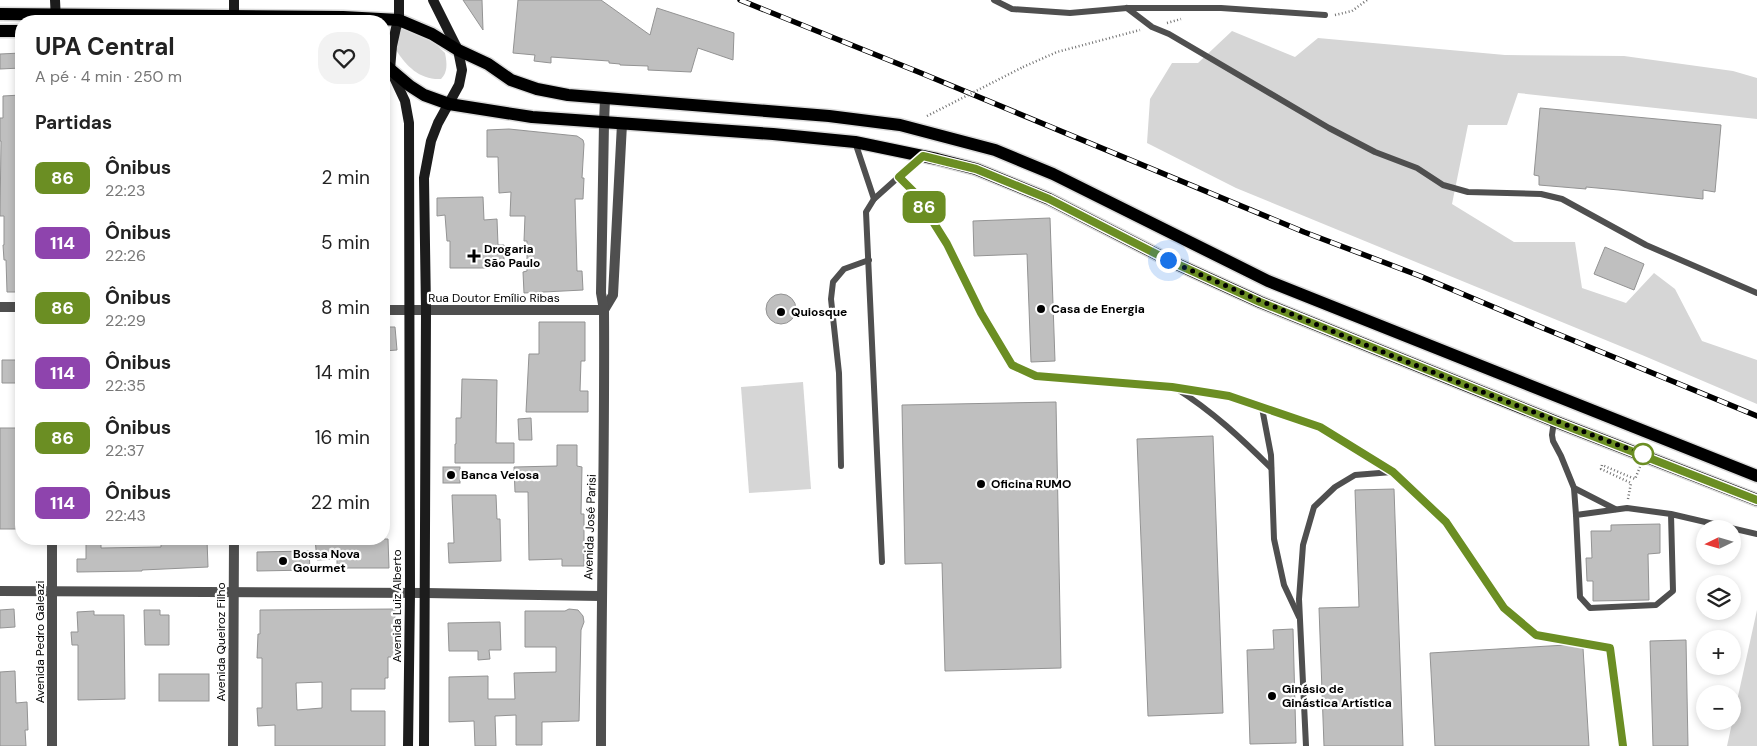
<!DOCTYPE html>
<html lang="pt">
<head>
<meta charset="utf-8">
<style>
  body { margin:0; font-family:"DM Sans",sans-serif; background:#f2f2f2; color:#222; height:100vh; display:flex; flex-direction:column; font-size:19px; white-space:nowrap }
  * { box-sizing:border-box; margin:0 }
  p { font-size:16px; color:#767676 }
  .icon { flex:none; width:28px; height:28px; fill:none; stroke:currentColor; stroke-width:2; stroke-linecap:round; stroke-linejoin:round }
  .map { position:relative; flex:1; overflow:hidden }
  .side { position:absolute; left:15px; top:15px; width:375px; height:530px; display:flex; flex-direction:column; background:#fff; border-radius:20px; box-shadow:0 2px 8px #0003 }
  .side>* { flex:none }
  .badge { padding:0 10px; border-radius:8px; font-size:18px; line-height:32px }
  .needle { width:32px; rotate:265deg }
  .buttons { position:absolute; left:1696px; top:520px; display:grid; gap:10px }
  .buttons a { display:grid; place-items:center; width:45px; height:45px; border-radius:50%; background:#fff; box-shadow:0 2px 8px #0003; font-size:25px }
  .you { position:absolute; width:25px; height:25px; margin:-12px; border:4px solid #fff; border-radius:50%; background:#1a73e8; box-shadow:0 0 0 8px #1a73e833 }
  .map>.badge { position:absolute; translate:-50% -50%; box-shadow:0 0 0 2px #fff }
  h2 { padding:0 20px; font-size:19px; line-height:45px }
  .round { display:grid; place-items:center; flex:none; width:52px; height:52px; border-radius:20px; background:#f2f2f2 }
  .summary { display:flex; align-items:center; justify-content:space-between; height:85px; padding:0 20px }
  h1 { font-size:24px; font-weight:700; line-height:38px }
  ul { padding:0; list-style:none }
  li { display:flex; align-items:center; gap:15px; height:65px; padding:0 20px }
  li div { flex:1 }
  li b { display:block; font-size:19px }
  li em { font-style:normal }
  li .badge { min-width:55px; font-weight:700; text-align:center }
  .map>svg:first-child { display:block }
  .green { fill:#d6d6d6 }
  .building { fill:#bfbfbf; stroke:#939393; fill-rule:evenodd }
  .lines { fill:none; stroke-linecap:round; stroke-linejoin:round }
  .primary-casing { stroke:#dbdbdb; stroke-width:15 }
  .path { stroke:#717171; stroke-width:2.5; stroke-dasharray:1 2.5; stroke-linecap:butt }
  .service { stroke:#4f4f4f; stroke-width:6 }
  .minor { stroke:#4f4f4f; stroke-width:10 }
  .tertiary { stroke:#4f4f4f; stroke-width:10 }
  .secondary { stroke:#1c1c1c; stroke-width:10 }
  .primary { stroke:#000; stroke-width:12 }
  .rail-casing { stroke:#000; stroke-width:5.5 }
  .rail { stroke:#fff; stroke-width:4; stroke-dasharray:11; stroke-linecap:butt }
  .path-bridge { stroke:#717171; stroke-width:2.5; stroke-dasharray:1 2.5; stroke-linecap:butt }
  .line-casing { stroke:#fff; stroke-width:11 }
  .line { stroke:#6b8e23; stroke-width:8 }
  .walk { stroke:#000; stroke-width:5; stroke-dasharray:0 9 }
  .poi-dot { fill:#000; stroke:#fff; stroke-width:2 }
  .stop-dot { fill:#fff; stroke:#6b8e23; stroke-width:2.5 }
  .labels { text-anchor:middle; stroke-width:4.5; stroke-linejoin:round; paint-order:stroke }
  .poi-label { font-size:12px; font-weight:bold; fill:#000; stroke:#fff; text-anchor:start }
  .street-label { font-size:12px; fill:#000; stroke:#fff }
</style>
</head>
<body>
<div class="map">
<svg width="1757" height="746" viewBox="0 0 1757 746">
  <rect width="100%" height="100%" fill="#fff"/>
  <g class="green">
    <path d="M 405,28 L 429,38 L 445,53 C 447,63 448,72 441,79 C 420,80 407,67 396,50 L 399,30 Z"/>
    <path d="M 1232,31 L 1295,57 L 1318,38 L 1505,55 L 1624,56 L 1733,71 L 1757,78 L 1757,119 L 1518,93 L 1507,125 L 1468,125 L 1452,204 L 1514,242 L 1575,242 L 1582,288 L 1626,303 L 1654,273 L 1675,289 L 1702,341 L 1757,360 L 1757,404 L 1642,355 L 1236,188 L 1147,143 L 1150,99 L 1172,63 L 1198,63 Z"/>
    <path d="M 803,382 L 811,489 L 749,493 L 741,387 Z"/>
    <path d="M 1757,610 L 1757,746 L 1727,746 Z"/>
  </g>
  <g class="building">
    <path d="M 463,0 L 482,0 L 483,30 Z"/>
    <path d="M 518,0 L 601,0 L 650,35 L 657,8 L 734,33 L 733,60 L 698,48 L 691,72 L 648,70 L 648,66 L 620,65 L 620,64 L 609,63 L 609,61 L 551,57 L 551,63 L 534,61 L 535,55 L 513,53 Z"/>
    <path d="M 21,53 L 21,68 L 0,69 L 0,54 Z"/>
    <path d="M 21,95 L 21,292 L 7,292 L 6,260 L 4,260 L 3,245 L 4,245 L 4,216 L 0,216 L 1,141 L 0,141 L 0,118 L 3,118 L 3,96 Z"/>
    <path d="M 1540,108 L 1721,125 L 1715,192 L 1703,190 L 1703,199 L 1619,190 L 1586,187 L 1586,189 L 1539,185 L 1539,176 L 1534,175 Z"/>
    <path d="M 509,129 L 577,136 L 583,140 L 584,144 L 582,178 L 584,178 L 583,199 L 575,199 L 577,271 L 582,271 L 583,290 L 524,293 L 523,272 L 527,271 L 527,241 L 524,241 L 525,216 L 510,216 L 511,192 L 499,193 L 498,157 L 487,157 L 487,130 Z"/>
    <path d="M 483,197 L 484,220 L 497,219 L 498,245 L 504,245 L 504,268 L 450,268 L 450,241 L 447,241 L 445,215 L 437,216 L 437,198 Z"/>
    <path d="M 1050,218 L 1055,361 L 1031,362 L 1027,254 L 974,256 L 973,221 Z"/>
    <path d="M 1605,247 L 1644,264 L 1634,290 L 1594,274 Z"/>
    <circle cx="781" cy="309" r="15"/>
    <path d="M 539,322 L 585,322 L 585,361 L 581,361 L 580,391 L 588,391 L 588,412 L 526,412 L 529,354 L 539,354 Z"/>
    <path d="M 384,327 L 395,327 L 397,350 L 384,351 Z"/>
    <path d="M 2,360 L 19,360 L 20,383 L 2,383 Z"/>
    <path d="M 462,379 L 497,380 L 496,443 L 514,443 L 514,463 L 455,463 L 455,444 L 456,444 L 456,418 L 461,418 Z"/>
    <path d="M 1056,402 L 1061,668 L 945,671 L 942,563 L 905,564 L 902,405 Z"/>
    <path d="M 531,418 L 532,440 L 519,440 L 518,419 Z"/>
    <path d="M 0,428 L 21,428 L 20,529 L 0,529 Z"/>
    <path d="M 1213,436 L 1223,713 L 1148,716 L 1137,439 Z"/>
    <path d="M 557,445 L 577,445 L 577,466 L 582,467 L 581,514 L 584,514 L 584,566 L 562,566 L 562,559 L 529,560 L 528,492 L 515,492 L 514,467 L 557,466 Z"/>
    <rect x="443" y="467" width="17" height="16"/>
    <path d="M 1394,489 L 1403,746 L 1324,746 L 1319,608 L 1359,607 L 1355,490 Z"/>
    <path d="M 452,495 L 496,495 L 497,519 L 500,519 L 501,561 L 449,563 L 448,543 L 454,543 Z"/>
    <path d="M 1660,524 L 1660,553 L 1648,554 L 1649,600 L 1593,601 L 1593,581 L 1587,581 L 1586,558 L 1592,558 L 1591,531 L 1611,531 L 1611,525 Z"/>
    <path d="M 86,539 L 101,539 L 101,548 L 161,547 L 161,541 L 207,540 L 208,567 L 142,570 L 142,571 L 77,572 L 77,559 L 86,559 Z"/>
    <path d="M 315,539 L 388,539 L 389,568 L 337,568 L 337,559 L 317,560 Z"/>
    <path d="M 309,551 L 310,570 L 257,571 L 257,552 Z"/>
    <path d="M 14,609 L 15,627 L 0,628 L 0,610 Z"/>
    <path d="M 395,609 L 395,657 L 388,657 L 388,678 L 385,678 L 385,689 L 351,689 L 351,711 L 385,711 L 385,746 L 275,746 L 275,725 L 258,726 L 257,708 L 262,708 L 262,658 L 257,658 L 258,634 L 260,634 L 260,610 ZM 322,682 L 322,708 L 297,710 L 296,683 Z"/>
    <path d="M 569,609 L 578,610 L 583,616 L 584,622 L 581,630 L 579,721 L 542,722 L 542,745 L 516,745 L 516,715 L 495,716 L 496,746 L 475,746 L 474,721 L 449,722 L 449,677 L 488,676 L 488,699 L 515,699 L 514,673 L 556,672 L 556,647 L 525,647 L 525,611 L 565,611 Z"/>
    <path d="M 144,610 L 160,610 L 160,615 L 169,615 L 169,645 L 145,645 Z"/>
    <path d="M 94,611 L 94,615 L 124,615 L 125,699 L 78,700 L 78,645 L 72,645 L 71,632 L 78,632 L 77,612 Z"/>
    <path d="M 500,622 L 501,650 L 489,650 L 490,659 L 478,660 L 478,651 L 449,651 L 448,623 Z"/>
    <path d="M 1293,629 L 1296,743 L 1250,744 L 1247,650 L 1274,649 L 1273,630 Z"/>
    <path d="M 1686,640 L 1688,746 L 1653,746 L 1650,641 Z"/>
    <path d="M 1566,645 L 1583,648 L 1589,746 L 1435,746 L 1430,653 Z"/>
    <path d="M 15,671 L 16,703 L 27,702 L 28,730 L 25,730 L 26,746 L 0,746 L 0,672 Z"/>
    <rect x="159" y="674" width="50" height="27"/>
  </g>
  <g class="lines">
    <g class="primary-casing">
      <g id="primary">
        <path d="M 0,14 L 343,17 L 399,20 L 432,34 L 458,50 L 488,64 L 511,80 L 537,89 L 568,95 L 829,116 L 900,125 L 995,150 L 1053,174 L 1268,281 L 1757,476"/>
        <path d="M 0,31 L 21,31"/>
        <path d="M 384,64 L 410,86 L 424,95 L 449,104 L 532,117 L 773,134 L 855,142 L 937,159 L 976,169 L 1049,199 L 1168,260 L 1260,302 L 1554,421 L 1757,500"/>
      </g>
    </g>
    <g class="path">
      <path d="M 1335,15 L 1352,11 L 1367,0"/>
      <path d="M 1167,23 L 1181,19"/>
      <path d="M 1023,67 L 1057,52 L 1140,30"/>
      <path d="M 1628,499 L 1631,483 L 1601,469 L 1602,465 L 1635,479 L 1640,467"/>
    </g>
    <g class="service">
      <path d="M 994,0 L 1012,9 L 1070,13 L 1127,8 L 1221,8 L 1325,15"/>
      <path d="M 1127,8 L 1152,27 L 1169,34 L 1329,128 L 1375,152 L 1417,168 L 1443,185 L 1468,192 L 1541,194 L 1562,199 L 1646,245 L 1757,293"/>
      <path d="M 855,142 L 874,199 L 921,157"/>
      <path d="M 899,177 L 915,193 L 947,244 L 981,313 L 1012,365 L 1037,376 L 1173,387 L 1229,396 L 1320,427 L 1393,472 L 1446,522 L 1504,607 L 1536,635 L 1610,648 L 1623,746"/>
      <path d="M 874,199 L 866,212 L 882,562"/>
      <path d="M 1177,389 C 1212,411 1242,439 1271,468"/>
      <path d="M 1262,408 L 1271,455 L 1274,539 L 1284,585 L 1299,617"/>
      <path d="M 1554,421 L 1552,435 L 1553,441 L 1561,456 L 1574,488 L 1615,509"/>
      <path d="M 841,466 L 839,373 L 831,299 L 833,282 L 844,269 L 869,260"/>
      <path d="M 1574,488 L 1576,515"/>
      <path d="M 1671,514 L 1673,591 L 1656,605 L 1590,608 L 1580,597 L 1576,515 L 1627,508 L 1671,514 L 1757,534"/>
      <path d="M 1306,746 L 1299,599 L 1303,545 L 1314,507 L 1335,487 L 1355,475 L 1392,472"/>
    </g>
    <g class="minor">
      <path d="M 426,310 L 604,310"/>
      <path d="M 52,539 L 52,746"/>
      <path d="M 0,591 L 426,593 L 601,596"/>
    </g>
    <g class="tertiary">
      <path d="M 0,307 L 21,307"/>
      <path d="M 384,310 L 426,310"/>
      <path d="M 604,310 L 613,295 L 622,124"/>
      <path d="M 233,746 L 234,539"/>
      <path d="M 601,746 C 601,600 605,455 604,310 L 601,293 L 604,123 L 605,99"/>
    </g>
    <g class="secondary">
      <path d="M 55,0 L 56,21"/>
      <path d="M 399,0 L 399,20 L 396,28 L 392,46 L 390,69 L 405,101 L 409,123 L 410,593 L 408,746"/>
      <path d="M 234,15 L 234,0"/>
      <path d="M 424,746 L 426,310 L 424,178 L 431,141 L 438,123 L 459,85 L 462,70 L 458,50 L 433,0"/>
    </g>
    <use href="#primary" class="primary"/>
    <g class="rail-casing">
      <path id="rail" d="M 740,0 L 921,73 L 1304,232 L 1420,276 L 1543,328 L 1757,416"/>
    </g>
    <use href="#rail" class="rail"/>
    <path class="path-bridge" d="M 927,116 L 1023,67"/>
  </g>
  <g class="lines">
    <g class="line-casing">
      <path id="line" d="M 1623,746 L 1610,648 L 1536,635 L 1504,608 L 1446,522 L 1393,472 L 1320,427 L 1229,396 L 1172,387 L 1036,376 L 1012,365 L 981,313 L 947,244 L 915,193 L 899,177 L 923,156 L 976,169 L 1049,199 L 1168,260 L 1260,302 L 1554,421 L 1757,500"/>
    </g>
    <use href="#line" class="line"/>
    <path class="walk" d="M 1168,260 C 1325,331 1486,394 1647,456 L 1643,454"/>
  </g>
  <g class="poi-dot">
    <path d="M471.5 248.5h5v5h5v5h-5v5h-5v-5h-5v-5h5z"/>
    <circle cx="1041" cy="309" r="5"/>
    <circle cx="781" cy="312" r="5"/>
    <circle cx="451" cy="475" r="5"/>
    <circle cx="981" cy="484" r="5"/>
    <circle cx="283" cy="561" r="5"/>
    <circle cx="1272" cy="696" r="5"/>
  </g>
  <circle class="stop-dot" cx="1643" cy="454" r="10"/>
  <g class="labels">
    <g class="poi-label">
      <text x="484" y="253">Drogaria<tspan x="484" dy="14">São Paulo</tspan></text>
      <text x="1051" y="313">Casa de Energia</text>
      <text x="791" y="316">Quiosque</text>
      <text x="461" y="479">Banca Velosa</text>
      <text x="991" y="488">Oficina RUMO</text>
      <text x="293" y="558">Bossa Nova<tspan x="293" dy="14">Gourmet</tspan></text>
      <text x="1282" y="693">Ginásio de<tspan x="1282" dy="14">Ginástica Artística</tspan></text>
    </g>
    <g class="street-label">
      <text x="494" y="302">Rua Doutor Emílio Ribas</text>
      <text transform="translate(590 527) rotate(-88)" y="4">Avenida José Parisi</text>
      <text transform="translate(397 606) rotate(-90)" y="4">Avenida Luiz Alberto</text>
      <text transform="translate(40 642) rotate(-90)" y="4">Avenida Pedro Galeazi</text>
      <text transform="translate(221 642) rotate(-90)" y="4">Avenida Queiroz Filho</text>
    </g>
  </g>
</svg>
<div class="buttons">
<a><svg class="needle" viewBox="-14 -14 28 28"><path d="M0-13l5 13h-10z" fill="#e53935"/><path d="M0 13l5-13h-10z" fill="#767676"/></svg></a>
<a><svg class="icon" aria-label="layers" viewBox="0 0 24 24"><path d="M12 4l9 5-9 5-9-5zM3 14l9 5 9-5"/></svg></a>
<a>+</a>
<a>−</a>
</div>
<div class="you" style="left:1168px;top:260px"></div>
<b class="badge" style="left:924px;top:207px;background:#6b8e23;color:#fff">86</b>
<section class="side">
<div class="summary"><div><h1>UPA Central</h1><p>A pé · 4 min · 250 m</p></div><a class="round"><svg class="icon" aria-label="heart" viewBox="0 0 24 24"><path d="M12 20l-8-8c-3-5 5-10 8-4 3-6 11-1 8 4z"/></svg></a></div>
<h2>Partidas</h2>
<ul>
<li><span class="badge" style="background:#6b8e23;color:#fff">86</span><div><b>Ônibus</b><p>22:23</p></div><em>2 min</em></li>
<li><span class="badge" style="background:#8e44ad;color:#fff">114</span><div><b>Ônibus</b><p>22:26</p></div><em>5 min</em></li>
<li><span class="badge" style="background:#6b8e23;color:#fff">86</span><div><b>Ônibus</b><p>22:29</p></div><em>8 min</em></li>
<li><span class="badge" style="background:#8e44ad;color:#fff">114</span><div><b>Ônibus</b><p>22:35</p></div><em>14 min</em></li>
<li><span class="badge" style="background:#6b8e23;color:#fff">86</span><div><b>Ônibus</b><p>22:37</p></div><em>16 min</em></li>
<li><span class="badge" style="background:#8e44ad;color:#fff">114</span><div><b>Ônibus</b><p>22:43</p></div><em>22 min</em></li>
</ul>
</section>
</div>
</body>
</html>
